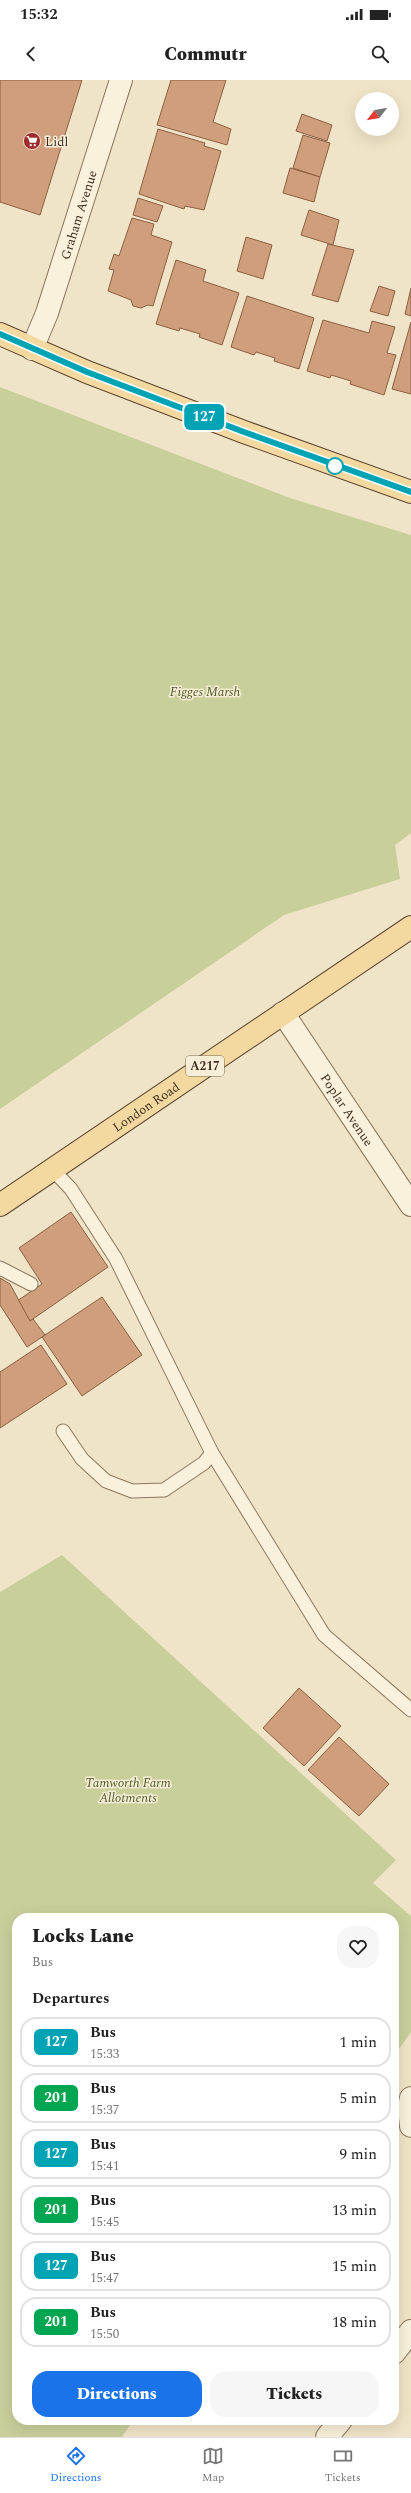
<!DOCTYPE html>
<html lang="en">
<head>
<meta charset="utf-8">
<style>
  body { margin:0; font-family:Spectral,serif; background:#f6f6f6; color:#222; height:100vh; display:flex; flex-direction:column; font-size:15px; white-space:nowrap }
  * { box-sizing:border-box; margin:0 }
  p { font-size:13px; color:#767676 }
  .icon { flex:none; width:22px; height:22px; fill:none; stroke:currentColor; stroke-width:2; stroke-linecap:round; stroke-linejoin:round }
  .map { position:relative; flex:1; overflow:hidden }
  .side { position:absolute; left:12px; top:1833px; width:387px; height:512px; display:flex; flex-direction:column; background:#fff; border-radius:16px; box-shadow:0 4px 16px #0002 }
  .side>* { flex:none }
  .badge { padding:0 8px; border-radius:6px; font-size:14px; line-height:26px }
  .needle { width:26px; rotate:239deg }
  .fabs { position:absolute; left:355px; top:12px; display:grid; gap:8px }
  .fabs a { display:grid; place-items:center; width:44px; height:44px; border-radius:50%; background:#fff; box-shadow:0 4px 16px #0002; font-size:20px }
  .map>.badge { position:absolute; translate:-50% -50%; box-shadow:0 0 0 2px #fff }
  h2 { padding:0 20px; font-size:15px; line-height:36px }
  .round { display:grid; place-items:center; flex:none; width:42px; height:42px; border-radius:16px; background:#f6f6f6 }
  .head { display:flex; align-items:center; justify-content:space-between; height:68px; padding:0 20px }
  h1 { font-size:19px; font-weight:800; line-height:30px }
  .primary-button { display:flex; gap:8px; margin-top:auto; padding:8px 20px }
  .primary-button a { flex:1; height:46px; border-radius:16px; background:#1a73e8; color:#fff; font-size:16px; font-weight:800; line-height:46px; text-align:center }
  .primary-button a+a { background:#f6f6f6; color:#222 }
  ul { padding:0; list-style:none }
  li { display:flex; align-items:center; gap:12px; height:50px; margin:0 8px 6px; padding:0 12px; border:2px solid #e0e0e0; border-radius:16px }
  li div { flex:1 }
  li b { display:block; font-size:15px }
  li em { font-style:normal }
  li .badge { min-width:44px; font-weight:700; text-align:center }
  .status { display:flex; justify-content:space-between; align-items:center; height:28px; padding:0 20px; background:#fff; direction:ltr }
  .status svg { height:11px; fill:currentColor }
  header { display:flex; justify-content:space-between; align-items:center; height:52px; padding:0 20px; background:#fff; font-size:18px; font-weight:800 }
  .tab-bar { display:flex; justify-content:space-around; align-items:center; height:56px; border-top:1px solid #e0e0e0; background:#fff; font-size:11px; color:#767676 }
  .tab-bar a { display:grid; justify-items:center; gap:2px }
  .tab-bar .selected { color:#1a73e8 }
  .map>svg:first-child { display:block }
  .green { fill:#c9cf9b }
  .building { fill:#cf9f7d; stroke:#8d5f41 }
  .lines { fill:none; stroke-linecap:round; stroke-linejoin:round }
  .service-casing { stroke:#8d765c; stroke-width:15 }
  .minor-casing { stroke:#8d765c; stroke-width:24 }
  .primary-casing { stroke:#5b4430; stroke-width:24 }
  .service { stroke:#faf1dc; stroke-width:13 }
  .minor { stroke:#faf1dc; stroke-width:22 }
  .primary { stroke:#f3d9a0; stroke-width:22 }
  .line-casing { stroke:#fff; stroke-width:9 }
  .line { stroke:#00a3b4; stroke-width:6 }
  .stop-dot { fill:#fff; stroke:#00a3b4; stroke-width:2 }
  .labels { text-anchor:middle; stroke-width:3; stroke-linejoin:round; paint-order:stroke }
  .shield { fill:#f7eed8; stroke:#756857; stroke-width:1 }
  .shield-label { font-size:12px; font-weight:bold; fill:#3d2e20 }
  .poi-label { font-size:13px; fill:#3d2e20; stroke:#f7eed8; text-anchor:start }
  .street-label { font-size:13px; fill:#3d2e20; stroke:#f7eed8 }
  .park-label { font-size:13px; font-style:italic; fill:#4d5a26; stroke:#f7eed8 }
</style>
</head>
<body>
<div class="status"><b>15:32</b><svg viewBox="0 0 49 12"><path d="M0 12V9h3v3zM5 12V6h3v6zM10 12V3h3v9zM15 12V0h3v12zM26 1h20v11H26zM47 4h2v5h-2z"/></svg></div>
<header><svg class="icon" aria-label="back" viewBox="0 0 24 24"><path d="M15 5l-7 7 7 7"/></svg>Commutr<svg class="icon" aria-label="search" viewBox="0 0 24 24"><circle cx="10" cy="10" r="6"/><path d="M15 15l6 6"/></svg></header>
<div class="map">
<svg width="411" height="2357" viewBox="0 0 411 2357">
  <rect width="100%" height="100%" fill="#f0e4c8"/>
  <g class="green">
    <path d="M 0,307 L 290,418 L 411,455 L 411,753 L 395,765 L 400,799 L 284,835 L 0,1029 Z"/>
    <path d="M 62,1475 L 396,1780 L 373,1803 L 411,1836 L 411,1952 L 394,1976 L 394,1838 L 17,1838 L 17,2340 L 133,2340 L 122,2357 L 0,2357 L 0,1512 Z"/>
  </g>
  <g class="building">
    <path d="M 0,0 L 82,0 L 40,135 L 0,122 Z"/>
    <path d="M 171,0 L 226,0 L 213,42 L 231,49 L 227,65 L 157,45 Z"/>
    <path d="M 302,34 L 332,45 L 327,61 L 296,51 Z"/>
    <path d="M 158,49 L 205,63 L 204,66 L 221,71 L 204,130 L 185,126 L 184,129 L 139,114 Z"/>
    <path d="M 303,55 L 330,63 L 320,97 L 293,88 Z"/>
    <path d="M 290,88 L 320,97 L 314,122 L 283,113 Z"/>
    <path d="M 138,118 L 163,126 L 157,142 L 133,135 Z"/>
    <path d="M 309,130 L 339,140 L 333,165 L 301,155 Z"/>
    <path d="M 132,138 L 154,144 L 151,155 L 172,162 L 153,226 L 148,225 L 141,228 L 133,226 L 131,220 L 108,211 L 114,190 L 109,189 L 114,174 L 119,176 Z"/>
    <path d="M 246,157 L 272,165 L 263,199 L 237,191 Z"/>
    <path d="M 328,164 L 354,170 L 338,222 L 312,215 Z"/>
    <path d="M 176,180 L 206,190 L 203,201 L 239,213 L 222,265 L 199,257 L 200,254 L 180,248 L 179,251 L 156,244 Z"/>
    <path d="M 379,206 L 395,211 L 388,236 L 370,231 Z"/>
    <path d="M 411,208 L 411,236 L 405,234 Z"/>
    <path d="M 247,216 L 314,238 L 299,289 L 274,281 L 275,278 L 256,272 L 254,275 L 231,267 Z"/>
    <path d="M 323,240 L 369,253 L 372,241 L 395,247 L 387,273 L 396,275 L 384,315 L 350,304 L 351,301 L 331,295 L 330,298 L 307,291 Z"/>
    <path d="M 411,242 L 411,314 L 392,309 Z"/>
    <path d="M 71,1132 L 108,1187 L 30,1241 L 17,1221 L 42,1204 L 19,1168 Z"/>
    <path d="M 0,1198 L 10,1204 L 30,1241 L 33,1239 L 45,1255 L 27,1267 L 0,1225 Z"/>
    <path d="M 102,1217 L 142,1275 L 82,1316 L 42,1257 Z"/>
    <path d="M 41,1265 L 67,1304 L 0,1348 L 0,1292 Z"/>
    <path d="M 299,1608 L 341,1646 L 304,1686 L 263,1648 Z"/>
    <path d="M 339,1657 L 389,1704 L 359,1736 L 308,1690 Z"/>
  </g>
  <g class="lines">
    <g class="service-casing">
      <g id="service">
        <path d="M 52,1089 L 71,1109 L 116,1179 L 212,1373 L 324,1555 L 411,1630"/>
        <path d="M 0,1188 L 31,1204"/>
        <path d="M 63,1351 L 82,1379 L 106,1401 L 132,1411 L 164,1410 L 204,1383 L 212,1373"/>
      </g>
    </g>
    <g class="minor-casing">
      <g id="minor">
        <path id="s1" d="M 32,269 L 47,233 L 121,0"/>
        <path id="s2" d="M 283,933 L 411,1125"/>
        <path d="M 411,2018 L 409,2027 L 411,2046"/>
        <path d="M 394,2273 L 411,2251"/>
        <path d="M 327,2357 L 341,2340"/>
      </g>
    </g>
    <g class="primary-casing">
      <g id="primary">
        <path d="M 0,254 L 87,292 L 244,352 L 411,412"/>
        <path id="s3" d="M 0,1125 L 411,847"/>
      </g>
    </g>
    <use href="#service" class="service"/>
    <use href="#minor" class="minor"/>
    <use href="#primary" class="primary"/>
  </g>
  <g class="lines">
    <g class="line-casing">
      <path id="line" d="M 0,254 L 87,292 L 244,352 L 411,412"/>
    </g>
    <use href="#line" class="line"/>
  </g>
  <defs>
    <g id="supermarket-disc" transform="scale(0.9)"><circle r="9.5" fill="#9e2a2b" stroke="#f7eed8"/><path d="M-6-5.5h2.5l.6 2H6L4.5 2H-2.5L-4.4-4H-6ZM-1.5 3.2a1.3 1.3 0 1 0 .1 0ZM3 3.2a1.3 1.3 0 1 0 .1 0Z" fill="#fff"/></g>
  </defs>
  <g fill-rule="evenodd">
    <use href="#supermarket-disc" x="32" y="61"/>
  </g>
  <circle class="stop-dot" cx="335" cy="386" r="8"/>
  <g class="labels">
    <rect class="shield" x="186" y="976" width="38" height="20" rx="3"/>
    <g class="shield-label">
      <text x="205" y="990">A217</text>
    </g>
    <g class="poi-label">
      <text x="45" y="66">Lidl</text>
    </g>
    <g class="street-label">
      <text dy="5" stroke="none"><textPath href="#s1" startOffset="142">Graham Avenue</textPath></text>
      <text dy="5" stroke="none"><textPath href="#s3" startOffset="176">London Road</textPath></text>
      <text dy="5" stroke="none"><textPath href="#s2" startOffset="116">Poplar Avenue</textPath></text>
    </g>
    <g class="park-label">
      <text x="205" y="616">Figges Marsh</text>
      <text x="128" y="1707">Tamworth Farm<tspan x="128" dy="15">Allotments</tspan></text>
    </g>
  </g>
</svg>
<div class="fabs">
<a><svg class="needle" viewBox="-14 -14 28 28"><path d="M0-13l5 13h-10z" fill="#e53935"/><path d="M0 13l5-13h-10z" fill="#767676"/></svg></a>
</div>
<b class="badge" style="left:204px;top:337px;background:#00a3b4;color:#fff">127</b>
<section class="side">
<div class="head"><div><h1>Locks Lane</h1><p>Bus</p></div><a class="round"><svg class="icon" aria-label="heart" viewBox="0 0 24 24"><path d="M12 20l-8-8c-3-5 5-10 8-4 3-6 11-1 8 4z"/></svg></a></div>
<h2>Departures</h2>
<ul>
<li><span class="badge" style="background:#00a3b4;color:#fff">127</span><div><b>Bus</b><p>15:33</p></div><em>1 min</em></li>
<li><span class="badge" style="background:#00a651;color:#fff">201</span><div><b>Bus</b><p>15:37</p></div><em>5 min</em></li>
<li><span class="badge" style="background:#00a3b4;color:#fff">127</span><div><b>Bus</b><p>15:41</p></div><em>9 min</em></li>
<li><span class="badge" style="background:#00a651;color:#fff">201</span><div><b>Bus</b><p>15:45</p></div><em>13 min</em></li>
<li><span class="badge" style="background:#00a3b4;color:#fff">127</span><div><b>Bus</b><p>15:47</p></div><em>15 min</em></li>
<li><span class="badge" style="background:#00a651;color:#fff">201</span><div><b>Bus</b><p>15:50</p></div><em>18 min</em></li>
</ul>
<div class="primary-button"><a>Directions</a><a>Tickets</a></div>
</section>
</div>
<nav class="tab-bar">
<a class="selected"><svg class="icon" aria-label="directions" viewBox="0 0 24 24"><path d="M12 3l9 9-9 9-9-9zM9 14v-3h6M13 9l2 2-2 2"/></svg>Directions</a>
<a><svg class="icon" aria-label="map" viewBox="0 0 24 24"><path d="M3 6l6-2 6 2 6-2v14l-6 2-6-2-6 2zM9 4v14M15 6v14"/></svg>Map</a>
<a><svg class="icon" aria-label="tickets" viewBox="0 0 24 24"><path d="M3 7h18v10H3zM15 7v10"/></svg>Tickets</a>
</nav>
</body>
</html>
